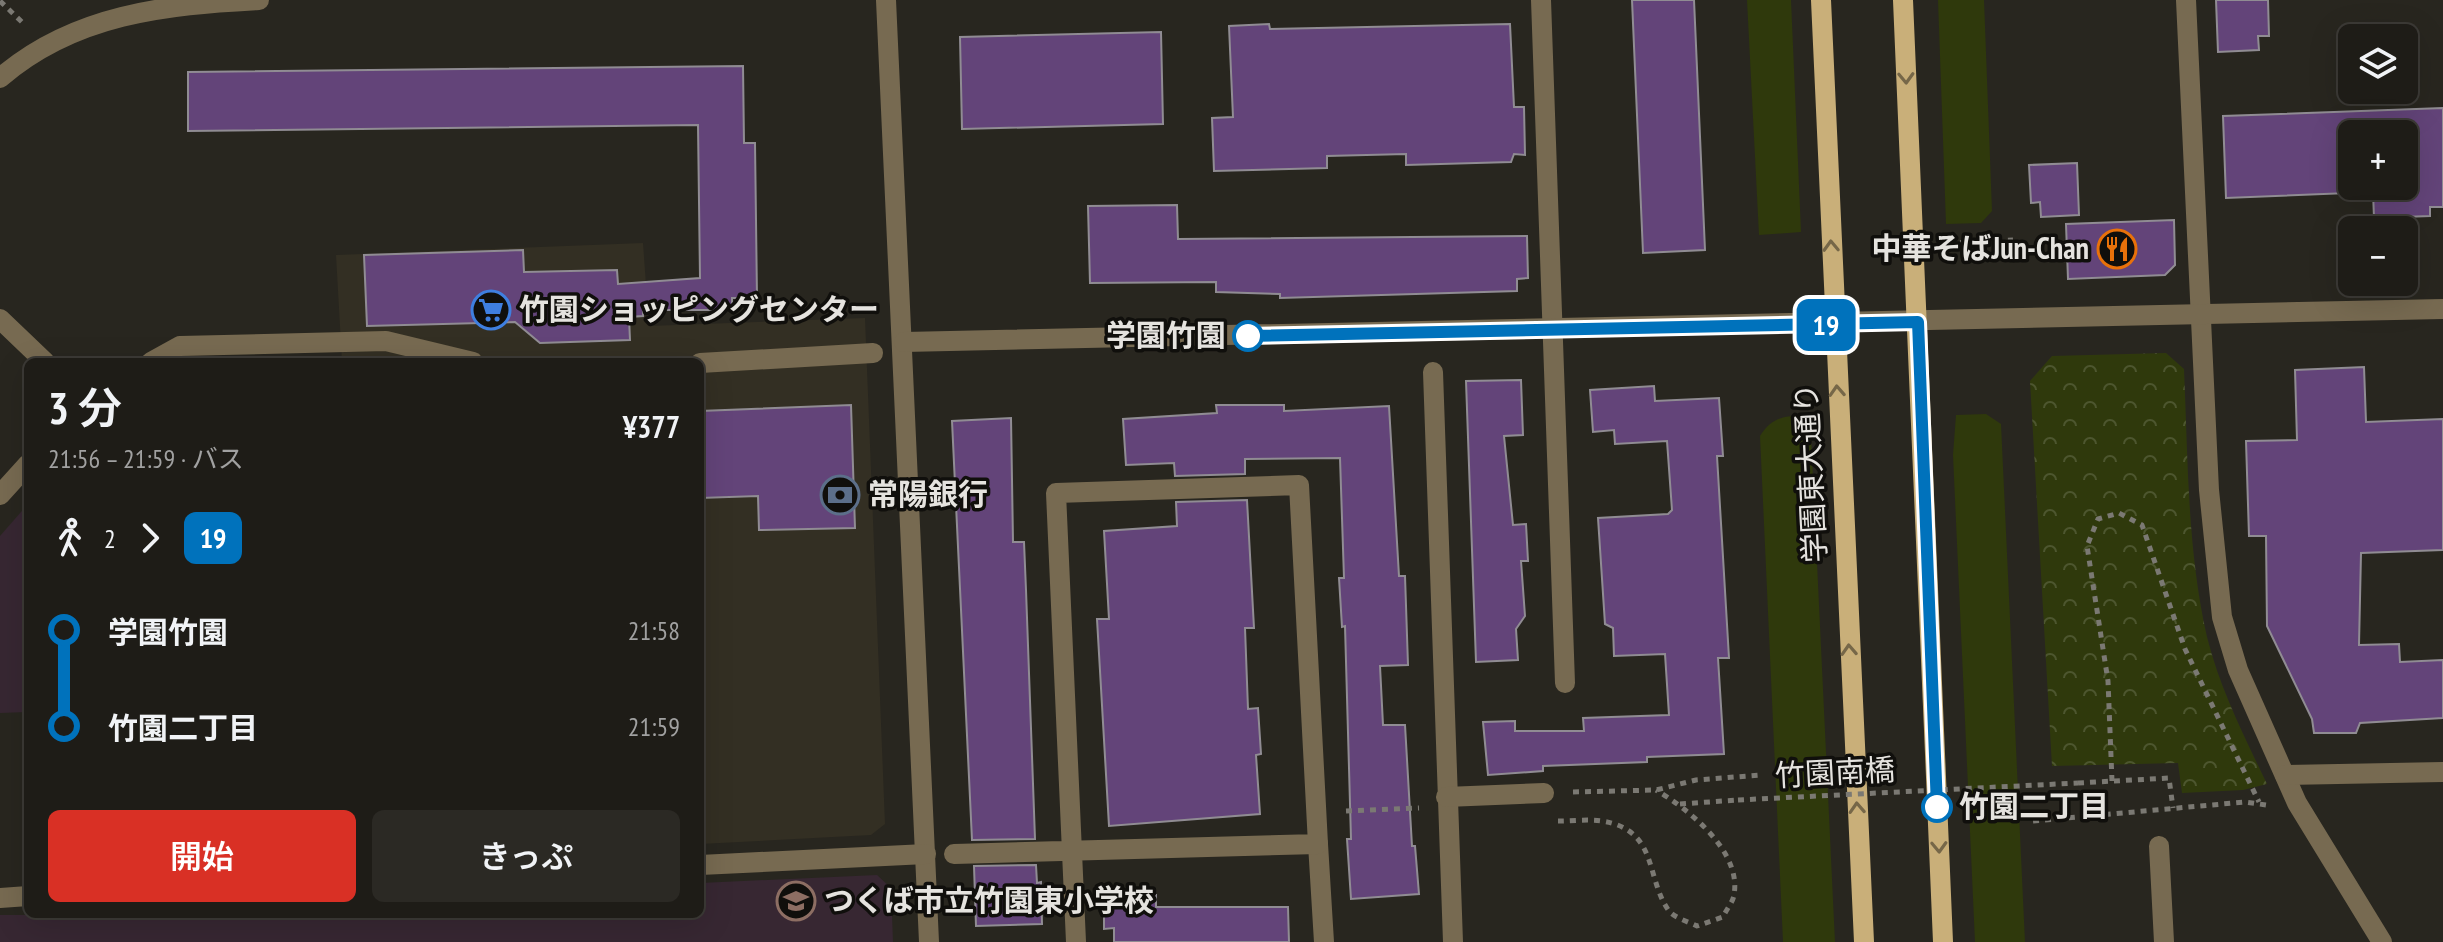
<!DOCTYPE html>
<html lang="ja">
<head>
<meta charset="utf-8">
<style>
  body { margin:0; font-family:"PT Sans Narrow","Noto Sans JP",sans-serif; background:#2b2924; color:#f1f3f6; height:100vh; display:flex; flex-direction:column; font-size:30px; white-space:nowrap }
  * { box-sizing:border-box; margin:0 }
  p { font-size:26px; color:#a1a1a1 }
  .icon { flex:none; width:44px; height:44px; fill:none; stroke:currentColor; stroke-width:2; stroke-linecap:round; stroke-linejoin:round }
  .map { position:relative; flex:1; overflow:hidden }
  .sheet { position:absolute; left:24px; top:358px; width:680px; height:560px; display:flex; flex-direction:column; background:#1e1c17; border-radius:12px; box-shadow:0 8px 32px #0002,0 0 0 2px #3c3a36 }
  .sheet>* { flex:none }
  .badge { padding:0 16px; border-radius:12px; font-size:28px; line-height:52px }
  .fabs { position:absolute; left:2338px; top:24px; display:grid; gap:16px }
  .fabs a { display:grid; place-items:center; width:80px; height:80px; border-radius:12px; background:#1e1c17; box-shadow:0 8px 32px #0002,0 0 0 2px #3c3a36; font-size:40px }
  .map>.badge { position:absolute; translate:-50% -50%; box-shadow:0 0 0 4px #fff }
  .legs { display:flex; align-items:center; gap:12px; height:88px; padding:0 24px; font-size:26px }
  .legs p { margin-inline-start:auto }
  .headline { display:flex; align-items:center; justify-content:space-between; height:136px; padding:0 24px }
  h1 { font-size:44px; font-weight:600; line-height:60px }
  .cta { display:flex; gap:16px; margin-top:auto; padding:16px 24px }
  .cta a { flex:1; height:92px; border-radius:12px; background:#d93025; color:#fff; font-size:32px; font-weight:600; line-height:92px; text-align:center }
  .cta a+a { background:#2b2924; color:#f1f3f6 }
  ul { padding:0 24px; list-style:none }
  li { display:flex; align-items:center; gap:28px; height:96px; font-size:30px }
  li i { display:grid; place-items:center; width:12px; height:100%; margin:0 10px; background:currentColor }
  li i::after { content:''; width:20px; height:20px; margin:-10px; border:6px solid; border-radius:50%; background:#1e1c17 }
  li p { margin-inline-start:auto }
  li:first-child i { background:linear-gradient(#0000 50%,currentColor 0) }
  li:last-child i { background:linear-gradient(currentColor 50%,#0000 0) }
  .map>svg:first-child { display:block }
  .built { fill:#332f23 }
  .education { fill:#372732 }
  .grass { fill:#2f390c }
  .park { fill:url(#park-crowns) }
  .building { fill:#634479; stroke:#908c93; stroke-width:2; fill-rule:evenodd }
  .lines { fill:none; stroke-linecap:round; stroke-linejoin:round }
  .path { stroke:#7b7973; stroke-width:5; stroke-dasharray:6 6; stroke-linecap:butt }
  .minor { stroke:#776a51; stroke-width:20 }
  .major { stroke:#c9af79; stroke-width:20 }
  .path-bridge { stroke:#7b7973; stroke-width:5; stroke-dasharray:6 6; stroke-linecap:butt }
  .oneway { stroke:#766748 }
  .line-1-casing { stroke:#fff; stroke-width:18 }
  .line-1 { stroke:#0072bc; stroke-width:12 }
  .stop-1-dot { fill:#fff; stroke:#0072bc; stroke-width:4 }
  .labels { text-anchor:middle; stroke-width:7; stroke-linejoin:round; paint-order:stroke }
  .poi-label { font-size:30px; font-weight:bold; fill:#e5e3df; stroke:#100f0c; text-anchor:start }
  .stop-label { font-size:30px; font-weight:bold; fill:#e5e3df; stroke:#100f0c; text-anchor:end }
  .street-label { font-size:30px; fill:#e5e3df; stroke:#100f0c }
</style>
</head>
<body>
<div class="map">
<svg width="2443" height="942" viewBox="0 0 2443 942">
  <defs>
    <pattern id="park-crowns" width="20" height="18" patternUnits="userSpaceOnUse" patternTransform="scale(2)"><rect width="20" height="18" fill="#2f390c"/><path d="M2 6a3 3 0 1 1 6 0M12 15a3 3 0 1 1 6 0" fill="none" stroke="#4d562f"/></pattern>
  </defs>
  <rect width="100%" height="100%" fill="#28261f"/>
  <path class="built" d="M 643,243 L 649,326 L 865,318 L 885,824 L 871,835 L 700,844 L 700,362 L 342,362 L 336,255 Z"/>
  <g class="education">
    <path d="M 28,504 L 28,712 L 0,713 L 0,536 Z"/>
    <path d="M 877,875 L 891,888 L 893,942 L 0,942 L 0,915 L 700,914 L 700,883 Z"/>
  </g>
  <g class="grass">
    <path d="M 1747,0 L 1791,0 L 1801,232 L 1759,235 Z"/>
    <path d="M 1938,0 L 1984,0 L 1992,211 L 1981,223 L 1946,224 Z"/>
    <path d="M 1986,414 L 2001,424 L 2025,942 L 1975,942 L 1953,455 L 1956,415 Z"/>
    <path d="M 1810,415 L 1835,942 L 1783,942 L 1760,436 C 1773,415 1787,416 1810,415 Z"/>
  </g>
  <path class="park" d="M 2166,353 L 2184,369 C 2188,458 2187,549 2207,637 C 2220,689 2244,736 2267,784 L 2243,790 L 2182,793 L 2178,763 L 2052,766 L 2030,381 L 2052,356 Z"/>
  <g class="building">
    <path d="M 1632,0 L 1694,0 L 1705,250 L 1643,253 Z"/>
    <path d="M 2216,0 L 2268,0 L 2269,36 L 2258,36 L 2259,50 L 2218,52 Z"/>
    <path d="M 1269,24 L 1270,29 L 1510,24 L 1514,107 L 1524,107 L 1525,155 L 1514,154 L 1511,162 L 1406,165 L 1406,154 L 1327,156 L 1327,168 L 1214,171 L 1212,118 L 1233,117 L 1229,26 Z"/>
    <path d="M 1161,32 L 1163,124 L 962,129 L 960,37 Z"/>
    <path d="M 743,66 L 744,143 L 755,143 L 757,298 L 732,298 L 732,310 L 643,310 L 643,316 L 629,317 L 630,340 L 540,343 L 515,322 L 367,326 L 364,255 L 523,250 L 524,272 L 617,270 L 618,284 L 700,278 L 698,125 L 188,131 L 188,72 Z"/>
    <path d="M 2443,108 L 2443,207 L 2430,207 L 2430,216 L 2374,218 L 2373,192 L 2226,198 L 2223,116 ZM 2352,134 L 2404,134 L 2404,186 L 2352,186 Z"/>
    <path d="M 2077,163 L 2079,215 L 2041,217 L 2040,202 L 2031,203 L 2029,165 Z"/>
    <path d="M 1177,205 L 1178,239 L 1527,236 L 1528,278 L 1517,279 L 1517,291 L 1280,298 L 1280,294 L 1216,292 L 1216,282 L 1090,283 L 1088,206 Z"/>
    <path d="M 2174,220 L 2175,265 L 2165,275 L 2068,279 L 2066,224 Z"/>
    <path d="M 2364,367 L 2366,422 L 2443,419 L 2443,550 L 2361,553 L 2359,645 L 2399,644 L 2400,662 L 2443,660 L 2443,718 L 2360,723 L 2356,733 L 2314,733 L 2312,719 L 2267,626 L 2266,536 L 2249,536 L 2246,441 L 2297,440 L 2295,370 Z"/>
    <path d="M 1521,380 L 1523,435 L 1504,436 L 1513,525 L 1526,524 L 1528,561 L 1521,561 L 1525,616 L 1516,629 L 1518,660 L 1476,662 L 1466,381 Z"/>
    <path d="M 1654,386 L 1655,401 L 1719,398 L 1723,456 L 1717,456 L 1729,658 L 1718,658 L 1724,754 L 1647,757 L 1647,762 L 1543,766 L 1543,771 L 1488,775 L 1483,722 L 1515,721 L 1515,731 L 1584,731 L 1583,718 L 1669,715 L 1665,654 L 1614,656 L 1613,628 L 1605,624 L 1598,518 L 1668,514 L 1672,510 L 1667,441 L 1615,444 L 1614,430 L 1593,432 L 1590,390 Z"/>
    <path d="M 851,405 L 855,528 L 759,530 L 758,496 L 700,498 L 700,411 Z"/>
    <path d="M 1216,405 L 1284,405 L 1284,411 L 1389,406 L 1399,576 L 1405,576 L 1408,665 L 1380,666 L 1383,725 L 1405,725 L 1412,846 L 1415,846 L 1419,894 L 1351,899 L 1347,839 L 1351,839 L 1345,626 L 1342,627 L 1339,578 L 1344,578 L 1340,458 L 1245,459 L 1245,474 L 1175,476 L 1174,463 L 1126,465 L 1123,419 L 1217,413 Z"/>
    <path d="M 1011,418 L 1013,542 L 1024,542 L 1026,590 L 1035,839 L 972,840 L 952,421 Z"/>
    <path d="M 1247,500 L 1254,628 L 1245,628 L 1248,709 L 1258,708 L 1261,754 L 1256,755 L 1260,814 L 1109,826 L 1097,619 L 1109,619 L 1104,531 L 1177,526 L 1176,502 Z"/>
    <path d="M 1036,865 L 1037,883 L 1041,882 L 1042,924 L 976,926 L 974,866 Z"/>
    <path d="M 1156,895 L 1156,907 L 1288,907 L 1289,942 L 1114,942 L 1114,928 L 1104,929 L 1104,897 Z"/>
  </g>
  <g class="lines">
    <g class="path">
      <path d="M 0,1 L 24,24"/>
      <path d="M 1948,243 L 2013,240"/>
      <path d="M 2112,781 L 2108,681 L 2087,546 L 2098,519 L 2119,513 L 2142,525 L 2185,649 L 2259,802"/>
      <path d="M 2078,783 L 2169,778 L 2173,808"/>
      <path d="M 1573,792 L 1656,790 L 1696,780 L 1761,775"/>
      <path d="M 1680,804 L 1738,800"/>
      <path d="M 1346,811 L 1419,808"/>
      <path d="M 1558,821 C 1572,821 1588,819 1602,821 C 1659,830 1645,878 1669,911 C 1675,918 1689,922 1697,926 L 1723,917 C 1726,910 1733,902 1734,895 C 1742,851 1688,809 1656,790"/>
      <path d="M 2033,821 L 2245,802 L 2266,805"/>
    </g>
    <g class="minor">
      <path d="M 886,0 L 929,942"/>
      <path d="M 1541,0 L 1565,683"/>
      <path d="M 2186,0 L 2209,490 L 2222,617 L 2238,670 L 2297,803 L 2382,942"/>
      <path d="M 0,78 C 74,14 165,5 259,0"/>
      <path d="M 0,319 L 45,362"/>
      <path d="M 904,342 L 2443,309"/>
      <path d="M 151,362 L 180,346 L 386,341 L 473,362"/>
      <path d="M 700,363 L 873,353"/>
      <path d="M 1433,372 L 1453,942"/>
      <path d="M 0,495 L 28,464"/>
      <path d="M 2285,775 L 2443,772"/>
      <path d="M 1446,797 L 1544,793"/>
      <path d="M 1318,844 L 1324,942"/>
      <path d="M 2159,846 L 2164,942"/>
      <path d="M 954,854 L 1318,844 L 1299,485 L 1056,493 L 1076,942"/>
      <path d="M 700,865 L 926,854"/>
      <path d="M 0,898 L 28,896"/>
    </g>
    <g class="major">
      <path d="M 1821,0 L 1864,942"/>
      <path d="M 1903,0 L 1943,942"/>
    </g>
    <path class="path-bridge" d="M 1738,800 L 2078,783"/>
  </g>
  <defs><path id="oneway-chevron" d="M-2-3.5L2.5 0L-2 3.5" fill="none" stroke-width="1.6" stroke-linecap="round" stroke-linejoin="round" transform="scale(2)"/></defs>
  <g class="oneway">
    <use href="#oneway-chevron" transform="translate(1906 78) rotate(88)"/>
    <use href="#oneway-chevron" transform="translate(1831 246) rotate(-92)"/>
    <use href="#oneway-chevron" transform="translate(1837 391) rotate(-93)"/>
    <use href="#oneway-chevron" transform="translate(1849 650) rotate(-93)"/>
    <use href="#oneway-chevron" transform="translate(1857 808) rotate(-93)"/>
    <use href="#oneway-chevron" transform="translate(1939 847) rotate(88)"/>
  </g>
  <g class="lines">
    <g class="line-1-casing">
      <path id="line-1" d="M 1248,336 L 1918,322 L 1937,807"/>
    </g>
    <use href="#line-1" class="line-1"/>
  </g>
  <defs>
    <g id="restaurant-ring" transform="scale(2)"><circle r="9.5" fill="#100f0c" stroke="#e8710a" stroke-width="1.5"/><path d="M-5-6h1v4h1v-4h1v4h1v-4h1v5L-1.5 .5V6h-2V.5L-5-1ZM5-6V6H3V1.5H1.5Q1.5-4 5-6Z" fill="#e8710a"/></g>
    <g id="supermarket-ring" transform="scale(2)"><circle r="9.5" fill="#100f0c" stroke="#3f7fe0" stroke-width="1.5"/><path d="M-6-5.5h2.5l.6 2H6L4.5 2H-2.5L-4.4-4H-6ZM-1.5 3.2a1.3 1.3 0 1 0 .1 0ZM3 3.2a1.3 1.3 0 1 0 .1 0Z" fill="#3f7fe0"/></g>
    <g id="bank-ring" transform="scale(2)"><circle r="9.5" fill="#100f0c" stroke="#5c6f8a" stroke-width="1.5"/><path d="M-6-4H6V4H-6ZM0-2.3a2.3 2.3 0 1 0 0 4.6a2.3 2.3 0 1 0 0-4.6Z" fill="#5c6f8a"/></g>
    <g id="school-ring" transform="scale(2)"><circle r="9.5" fill="#100f0c" stroke="#8d6e63" stroke-width="1.5"/><path d="M0-5L7-2L0 1L-7-2ZM-4 1L0 2.5L4 1V4Q0 6-4 4Z" fill="#8d6e63"/></g>
  </defs>
  <g fill-rule="evenodd">
    <use href="#restaurant-ring" x="2117" y="249"/>
    <use href="#supermarket-ring" x="491" y="310"/>
    <use href="#bank-ring" x="840" y="495"/>
    <use href="#school-ring" x="796" y="901"/>
  </g>
  <g class="stop-1-dot">
    <circle cx="1248" cy="336" r="14"/>
    <circle cx="1937" cy="807" r="14"/>
  </g>
  <g class="labels">
    <g class="poi-label">
      <text x="2089" y="259" text-anchor="end">中華そばJun-Chan</text>
      <text x="519" y="320">竹園ショッピングセンター</text>
      <text x="868" y="505">常陽銀行</text>
      <text x="824" y="911">つくば市立竹園東小学校</text>
    </g>
    <g class="stop-label">
      <text x="1226" y="346">学園竹園</text>
      <text x="1959" y="817" text-anchor="start">竹園二丁目</text>
    </g>
    <g class="street-label">
      <text transform="translate(1811 473) rotate(-93)" y="10">学園東大通り</text>
      <text transform="translate(1835 773) rotate(-3)" y="10">竹園南橋</text>
    </g>
  </g>
</svg>
<div class="fabs">
<a><svg class="icon" aria-label="layers" viewBox="0 0 24 24"><path d="M12 4l9 5-9 5-9-5zM3 14l9 5 9-5"/></svg></a>
<a>+</a>
<a>−</a>
</div>
<b class="badge" style="left:1826px;top:325px;background:#0072bc;color:#fff">19</b>
<section class="sheet">
<div class="headline"><div><h1>3 分</h1><p>21:56 – 21:59 · バス</p></div><b>¥377</b></div>
<div class="legs"><svg class="icon" aria-label="walk" viewBox="0 0 24 24"><circle cx="13" cy="4" r="2"/><path d="M13 8l-2 6 4 7M11 14l-3 7M7 12l3-4h3l4 4"/></svg>2<svg class="icon" aria-label="forward" viewBox="0 0 24 24"><path d="M9 5l7 7-7 7"/></svg><b class="badge" style="background:#0072bc;color:#fff">19</b></div>
<ul>
<li><i style="color:#0072bc"></i><b>学園竹園</b><p>21:58</p></li>
<li><i style="color:#0072bc"></i><b>竹園二丁目</b><p>21:59</p></li>
</ul>
<div class="cta"><a>開始</a><a>きっぷ</a></div>
</section>
</div>
</body>
</html>
